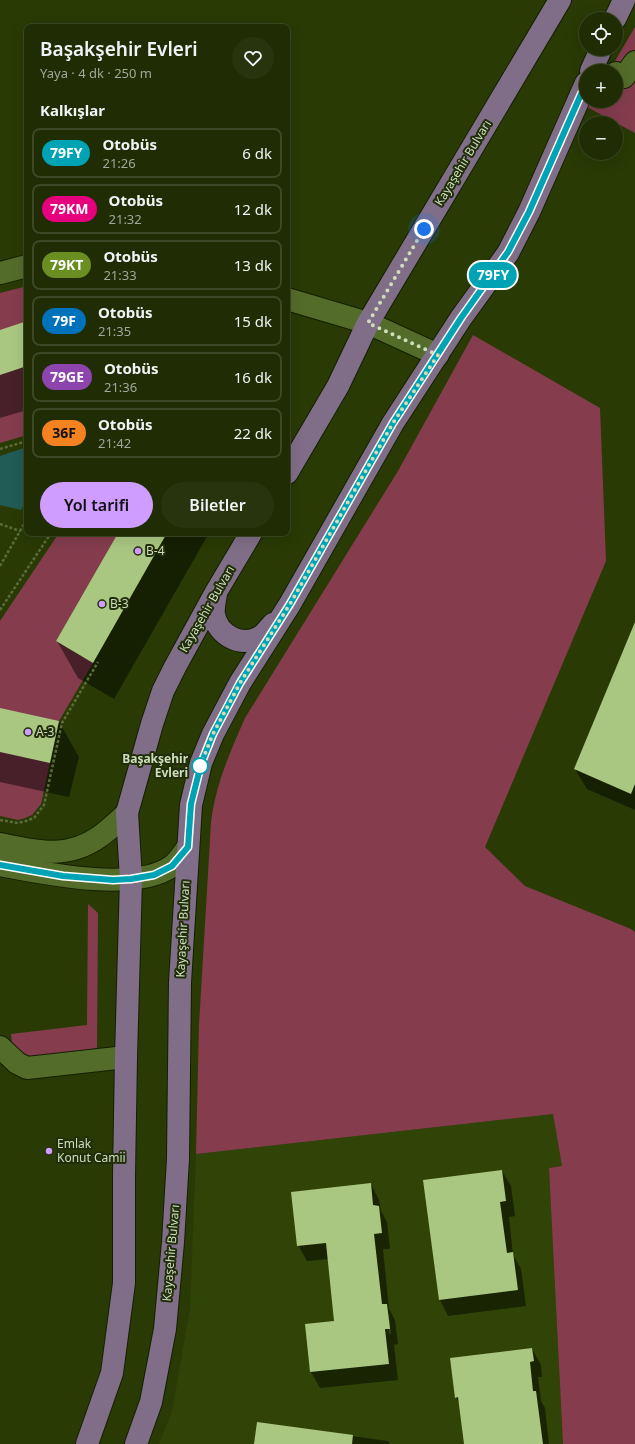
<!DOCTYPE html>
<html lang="tr">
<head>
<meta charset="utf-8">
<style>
  body { margin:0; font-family:"Noto Sans",sans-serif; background:#27340e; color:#f1f3f6; height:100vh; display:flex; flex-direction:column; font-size:15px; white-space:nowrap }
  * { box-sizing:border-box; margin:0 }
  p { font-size:13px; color:#a1a79a }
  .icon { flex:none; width:22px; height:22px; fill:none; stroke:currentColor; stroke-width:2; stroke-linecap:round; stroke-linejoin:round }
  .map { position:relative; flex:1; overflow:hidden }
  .side { position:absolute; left:24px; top:24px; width:266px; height:512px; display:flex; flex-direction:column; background:#1f2c04; border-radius:8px; box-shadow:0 4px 16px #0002,0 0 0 1px #3c4826 }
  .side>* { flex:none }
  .badge { padding:0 8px; border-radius:13px; font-size:14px; line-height:26px }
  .tools { position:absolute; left:579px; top:12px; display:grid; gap:8px }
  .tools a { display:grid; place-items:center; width:44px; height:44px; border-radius:50%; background:#1f2c04; box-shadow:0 4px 16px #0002,0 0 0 1px #3c4826; font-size:20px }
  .you { position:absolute; width:20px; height:20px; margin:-10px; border:3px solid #fff; border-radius:50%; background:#1a73e8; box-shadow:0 0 0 6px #1a73e833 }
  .map>.badge { position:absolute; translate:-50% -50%; box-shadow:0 0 0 2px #fff }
  h2 { padding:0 16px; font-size:15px; line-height:36px }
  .round { display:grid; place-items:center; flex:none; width:42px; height:42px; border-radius:21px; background:#27340e }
  .summary { display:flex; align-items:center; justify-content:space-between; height:68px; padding:0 16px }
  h1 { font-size:19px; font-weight:600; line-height:30px }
  .primary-button { display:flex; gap:8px; margin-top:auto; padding:8px 16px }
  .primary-button a { flex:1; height:46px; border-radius:24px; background:#cf9dff; color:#111; font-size:16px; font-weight:600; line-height:46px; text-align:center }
  .primary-button a+a { background:#27340e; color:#f1f3f6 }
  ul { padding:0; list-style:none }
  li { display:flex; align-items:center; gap:12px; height:50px; margin:0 8px 6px; padding:0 8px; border:2px solid #3c4826; border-radius:8px }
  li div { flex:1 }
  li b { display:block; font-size:15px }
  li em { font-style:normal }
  li .badge { min-width:44px; font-weight:700; text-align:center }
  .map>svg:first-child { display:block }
  .built { fill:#304407 }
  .green { fill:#853d4e }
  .water { fill:#215c56 }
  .shadow { fill:#0007; fill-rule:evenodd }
  .building { fill:#aac782 }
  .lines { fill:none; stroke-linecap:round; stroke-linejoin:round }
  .minor-casing { stroke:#141f00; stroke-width:24 }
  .major-casing { stroke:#141f00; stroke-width:24 }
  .path { stroke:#5b6c3c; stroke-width:2.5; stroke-dasharray:3 2; stroke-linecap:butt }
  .minor { stroke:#546c2a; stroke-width:22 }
  .major { stroke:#806e88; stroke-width:22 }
  .line-casing { stroke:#fff; stroke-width:9 }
  .line { stroke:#00a3b4; stroke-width:6 }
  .walk { stroke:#ceddbb; stroke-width:4; stroke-dasharray:0 7.2 }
  .poi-dot { fill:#cf9dff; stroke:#212e0b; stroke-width:1.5 }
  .stop-dot { fill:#fff; stroke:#00a3b4; stroke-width:2 }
  .labels { text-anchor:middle; stroke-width:4; stroke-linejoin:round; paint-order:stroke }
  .street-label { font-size:12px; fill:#ceddbb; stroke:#212e0b }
  .poi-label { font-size:12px; fill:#ceddbb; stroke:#212e0b; text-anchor:start }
  .stop-label { font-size:12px; font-weight:bold; fill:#ceddbb; stroke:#212e0b; text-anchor:end }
</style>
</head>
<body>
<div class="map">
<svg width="635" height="1444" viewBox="0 0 635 1444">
  <rect width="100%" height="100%" fill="#293a05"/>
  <path class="built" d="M 553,1114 L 562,1166 L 549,1168 L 563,1444 L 159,1444 L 172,1411 L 190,1308 L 196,1154 Z"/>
  <g class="green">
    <path d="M 635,27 L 635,133 L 587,107 L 591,101 L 616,101 L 616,71 L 609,71 Z"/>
    <path d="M 27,286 L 27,435 L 0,443 L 0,293 Z"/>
    <path d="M 473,335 L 600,408 L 606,561 L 485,847 L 525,886 L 631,929 L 635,932 L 635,1444 L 563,1444 L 549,1168 L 562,1166 L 553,1114 L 196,1154 L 199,1025 L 211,823 C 215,786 230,752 245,718 L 398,471 Z"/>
    <path d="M 59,533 L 118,533 L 56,641 L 93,663 L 59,721 L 41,804 L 32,815 L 25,818 L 18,820 L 0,816 L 0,621 Z"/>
    <path d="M 88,904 L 98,913 L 97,1048 L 36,1061 L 25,1060 L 12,1044 L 11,1034 L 87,1025 Z"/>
  </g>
  <path class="water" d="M 27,447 L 27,499 L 21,510 L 0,505 L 0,456 Z"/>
  <g class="shadow">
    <path d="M 27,322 L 27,410 L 0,418 L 0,331 Z"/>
    <path d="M 119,533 L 209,533 L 114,699 L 78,678 L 57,641 Z"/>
    <path d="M 635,623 L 635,810 L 587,789 L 575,769 Z"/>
    <path d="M 0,709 L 59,722 L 79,757 L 69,797 L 0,782 Z"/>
    <path d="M 502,1171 L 511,1186 L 515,1216 L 509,1217 L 513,1255 L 521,1269 L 526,1306 L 448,1316 L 440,1300 L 424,1181 Z"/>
    <path d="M 371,1184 L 379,1200 L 381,1211 L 387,1222 L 390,1249 L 383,1249 L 389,1309 L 395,1320 L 398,1344 L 394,1345 L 398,1380 L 320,1388 L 311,1372 L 306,1325 L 335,1322 L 329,1259 L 307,1261 L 298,1245 ZM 387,1313 L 389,1315 L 391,1334 L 389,1334 Z"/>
    <path d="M 532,1349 L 541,1365 L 542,1377 L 538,1377 L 541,1401 L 545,1408 L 549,1444 L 465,1444 L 460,1405 L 456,1397 Z"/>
    <path d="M 257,1423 L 388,1441 L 390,1444 L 255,1444 Z"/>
  </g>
  <g class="building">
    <path d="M 27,321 L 27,366 L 0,375 L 0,330 Z"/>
    <path d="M 118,533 L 167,533 L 93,663 L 56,641 Z"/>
    <path d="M 635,622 L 635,784 L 631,794 L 574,769 Z"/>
    <path d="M 0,708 L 59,721 L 50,763 L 0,752 Z"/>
    <path d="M 502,1170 L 506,1201 L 500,1202 L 507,1253 L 513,1252 L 518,1290 L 439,1300 L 423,1180 Z"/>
    <path d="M 371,1183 L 373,1205 L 379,1206 L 382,1233 L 374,1234 L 382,1304 L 387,1304 L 390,1329 L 385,1329 L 389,1364 L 310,1372 L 305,1324 L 334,1321 L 326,1243 L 297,1246 L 291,1192 Z"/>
    <path d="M 532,1348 L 534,1361 L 530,1362 L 533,1391 L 536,1391 L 543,1444 L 464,1444 L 458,1397 L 455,1398 L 450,1358 Z"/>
    <path d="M 257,1422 L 353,1435 L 352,1444 L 254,1444 Z"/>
  </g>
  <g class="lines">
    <g class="minor-casing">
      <g id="minor">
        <path d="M 616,73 L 624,77 L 635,62"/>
        <path d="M 0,273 L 27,266"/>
        <path d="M 287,299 L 368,323 L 438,355"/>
        <path d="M 0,844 C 36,851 66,860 99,837 C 109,830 118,821 127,813"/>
        <path d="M 0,865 C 42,873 136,893 172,866 C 178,862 183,853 188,847"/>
        <path d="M 0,1047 L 17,1063 L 27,1068 L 126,1057"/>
      </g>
    </g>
    <g class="major-casing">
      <g id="major">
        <path d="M 615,19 L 624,0"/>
        <path d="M 591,71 L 601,49"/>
        <path d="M 287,473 L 338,386 L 368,323 L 560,0"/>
        <path d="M 216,594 C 215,600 213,609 214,615 C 218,635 241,648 260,637 C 265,634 269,628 273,624"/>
        <path d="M 87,1444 L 112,1373 L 124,1283 L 124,1175 L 126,1057 L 131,879 L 127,813 L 152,724 L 163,691 L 175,667 L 216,592 L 251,533"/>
        <path d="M 136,1444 L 151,1402 L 165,1329 L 173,1242 L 178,1159 L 180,982 L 191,805 L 201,763 L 213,734 L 240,683 L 290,604 L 393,423 L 461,318 L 508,253 L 529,212 L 586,83"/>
      </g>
    </g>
    <g class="path">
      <path d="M 0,449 L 27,441"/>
      <path d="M 0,524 L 20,531"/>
      <path d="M 0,566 L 27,519"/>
      <path d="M 0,610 L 51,533"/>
      <path d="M 0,820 L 18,823 L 26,821 L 34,818 L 44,805 L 62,723 L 98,662"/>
    </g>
    <use href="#minor" class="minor"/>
    <use href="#major" class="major"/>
  </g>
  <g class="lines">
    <g class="line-casing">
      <path id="line" d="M 0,865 L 63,876 L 113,880 L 131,879 L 154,875 L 172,866 L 188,847 L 191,804 L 201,764 L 213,734 L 240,683 L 290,604 L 393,423 L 461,318 L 508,252 L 529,212 L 586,83"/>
    </g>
    <use href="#line" class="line"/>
    <path class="walk" d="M 200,766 L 213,734 L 240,683 L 290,604 L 393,423 L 438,355 L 368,323 L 424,229"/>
  </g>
  <g class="poi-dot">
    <circle cx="138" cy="551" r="4"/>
    <circle cx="102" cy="604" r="4"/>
    <circle cx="28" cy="732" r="4"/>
    <circle cx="49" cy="1151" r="4"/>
  </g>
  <circle class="stop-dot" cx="200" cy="766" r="8"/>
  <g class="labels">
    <g class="street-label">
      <text transform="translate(463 163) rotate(-59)" y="4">Kayaşehir Bulvarı</text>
      <text transform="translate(207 609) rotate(-60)" y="4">Kayaşehir Bulvarı</text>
      <text transform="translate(183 929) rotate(-87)" y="4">Kayaşehir Bulvarı</text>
      <text transform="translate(171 1253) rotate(-85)" y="4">Kayaşehir Bulvarı</text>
    </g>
    <g class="poi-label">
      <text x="146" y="555">B-4</text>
      <text x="110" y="608">B-3</text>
      <text x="36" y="736">A-3</text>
      <text x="57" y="1148">Emlak<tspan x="57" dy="14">Konut Camii</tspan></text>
    </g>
    <g class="stop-label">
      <text x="188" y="763">Başakşehir<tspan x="188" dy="14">Evleri</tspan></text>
    </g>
  </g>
</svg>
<div class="tools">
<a><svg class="icon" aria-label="locate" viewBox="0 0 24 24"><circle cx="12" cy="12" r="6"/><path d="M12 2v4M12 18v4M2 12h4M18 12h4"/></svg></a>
<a>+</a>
<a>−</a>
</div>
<div class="you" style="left:424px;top:229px"></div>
<b class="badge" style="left:493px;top:275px;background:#00a3b4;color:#fff">79FY</b>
<section class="side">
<div class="summary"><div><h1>Başakşehir Evleri</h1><p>Yaya · 4 dk · 250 m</p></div><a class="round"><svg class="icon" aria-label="heart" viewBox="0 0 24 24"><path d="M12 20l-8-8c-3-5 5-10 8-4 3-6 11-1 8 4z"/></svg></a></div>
<h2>Kalkışlar</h2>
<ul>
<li><span class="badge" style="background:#00a3b4;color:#fff">79FY</span><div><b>Otobüs</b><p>21:26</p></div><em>6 dk</em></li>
<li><span class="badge" style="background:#e6007e;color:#fff">79KM</span><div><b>Otobüs</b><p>21:32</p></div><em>12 dk</em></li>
<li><span class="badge" style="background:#6b8e23;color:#fff">79KT</span><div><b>Otobüs</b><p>21:33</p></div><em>13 dk</em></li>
<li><span class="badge" style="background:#0072bc;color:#fff">79F</span><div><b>Otobüs</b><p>21:35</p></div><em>15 dk</em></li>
<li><span class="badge" style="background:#8e44ad;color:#fff">79GE</span><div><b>Otobüs</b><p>21:36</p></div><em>16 dk</em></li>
<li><span class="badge" style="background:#f58220;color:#111">36F</span><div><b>Otobüs</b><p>21:42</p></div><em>22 dk</em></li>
</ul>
<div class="primary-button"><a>Yol tarifi</a><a>Biletler</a></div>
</section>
</div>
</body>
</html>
